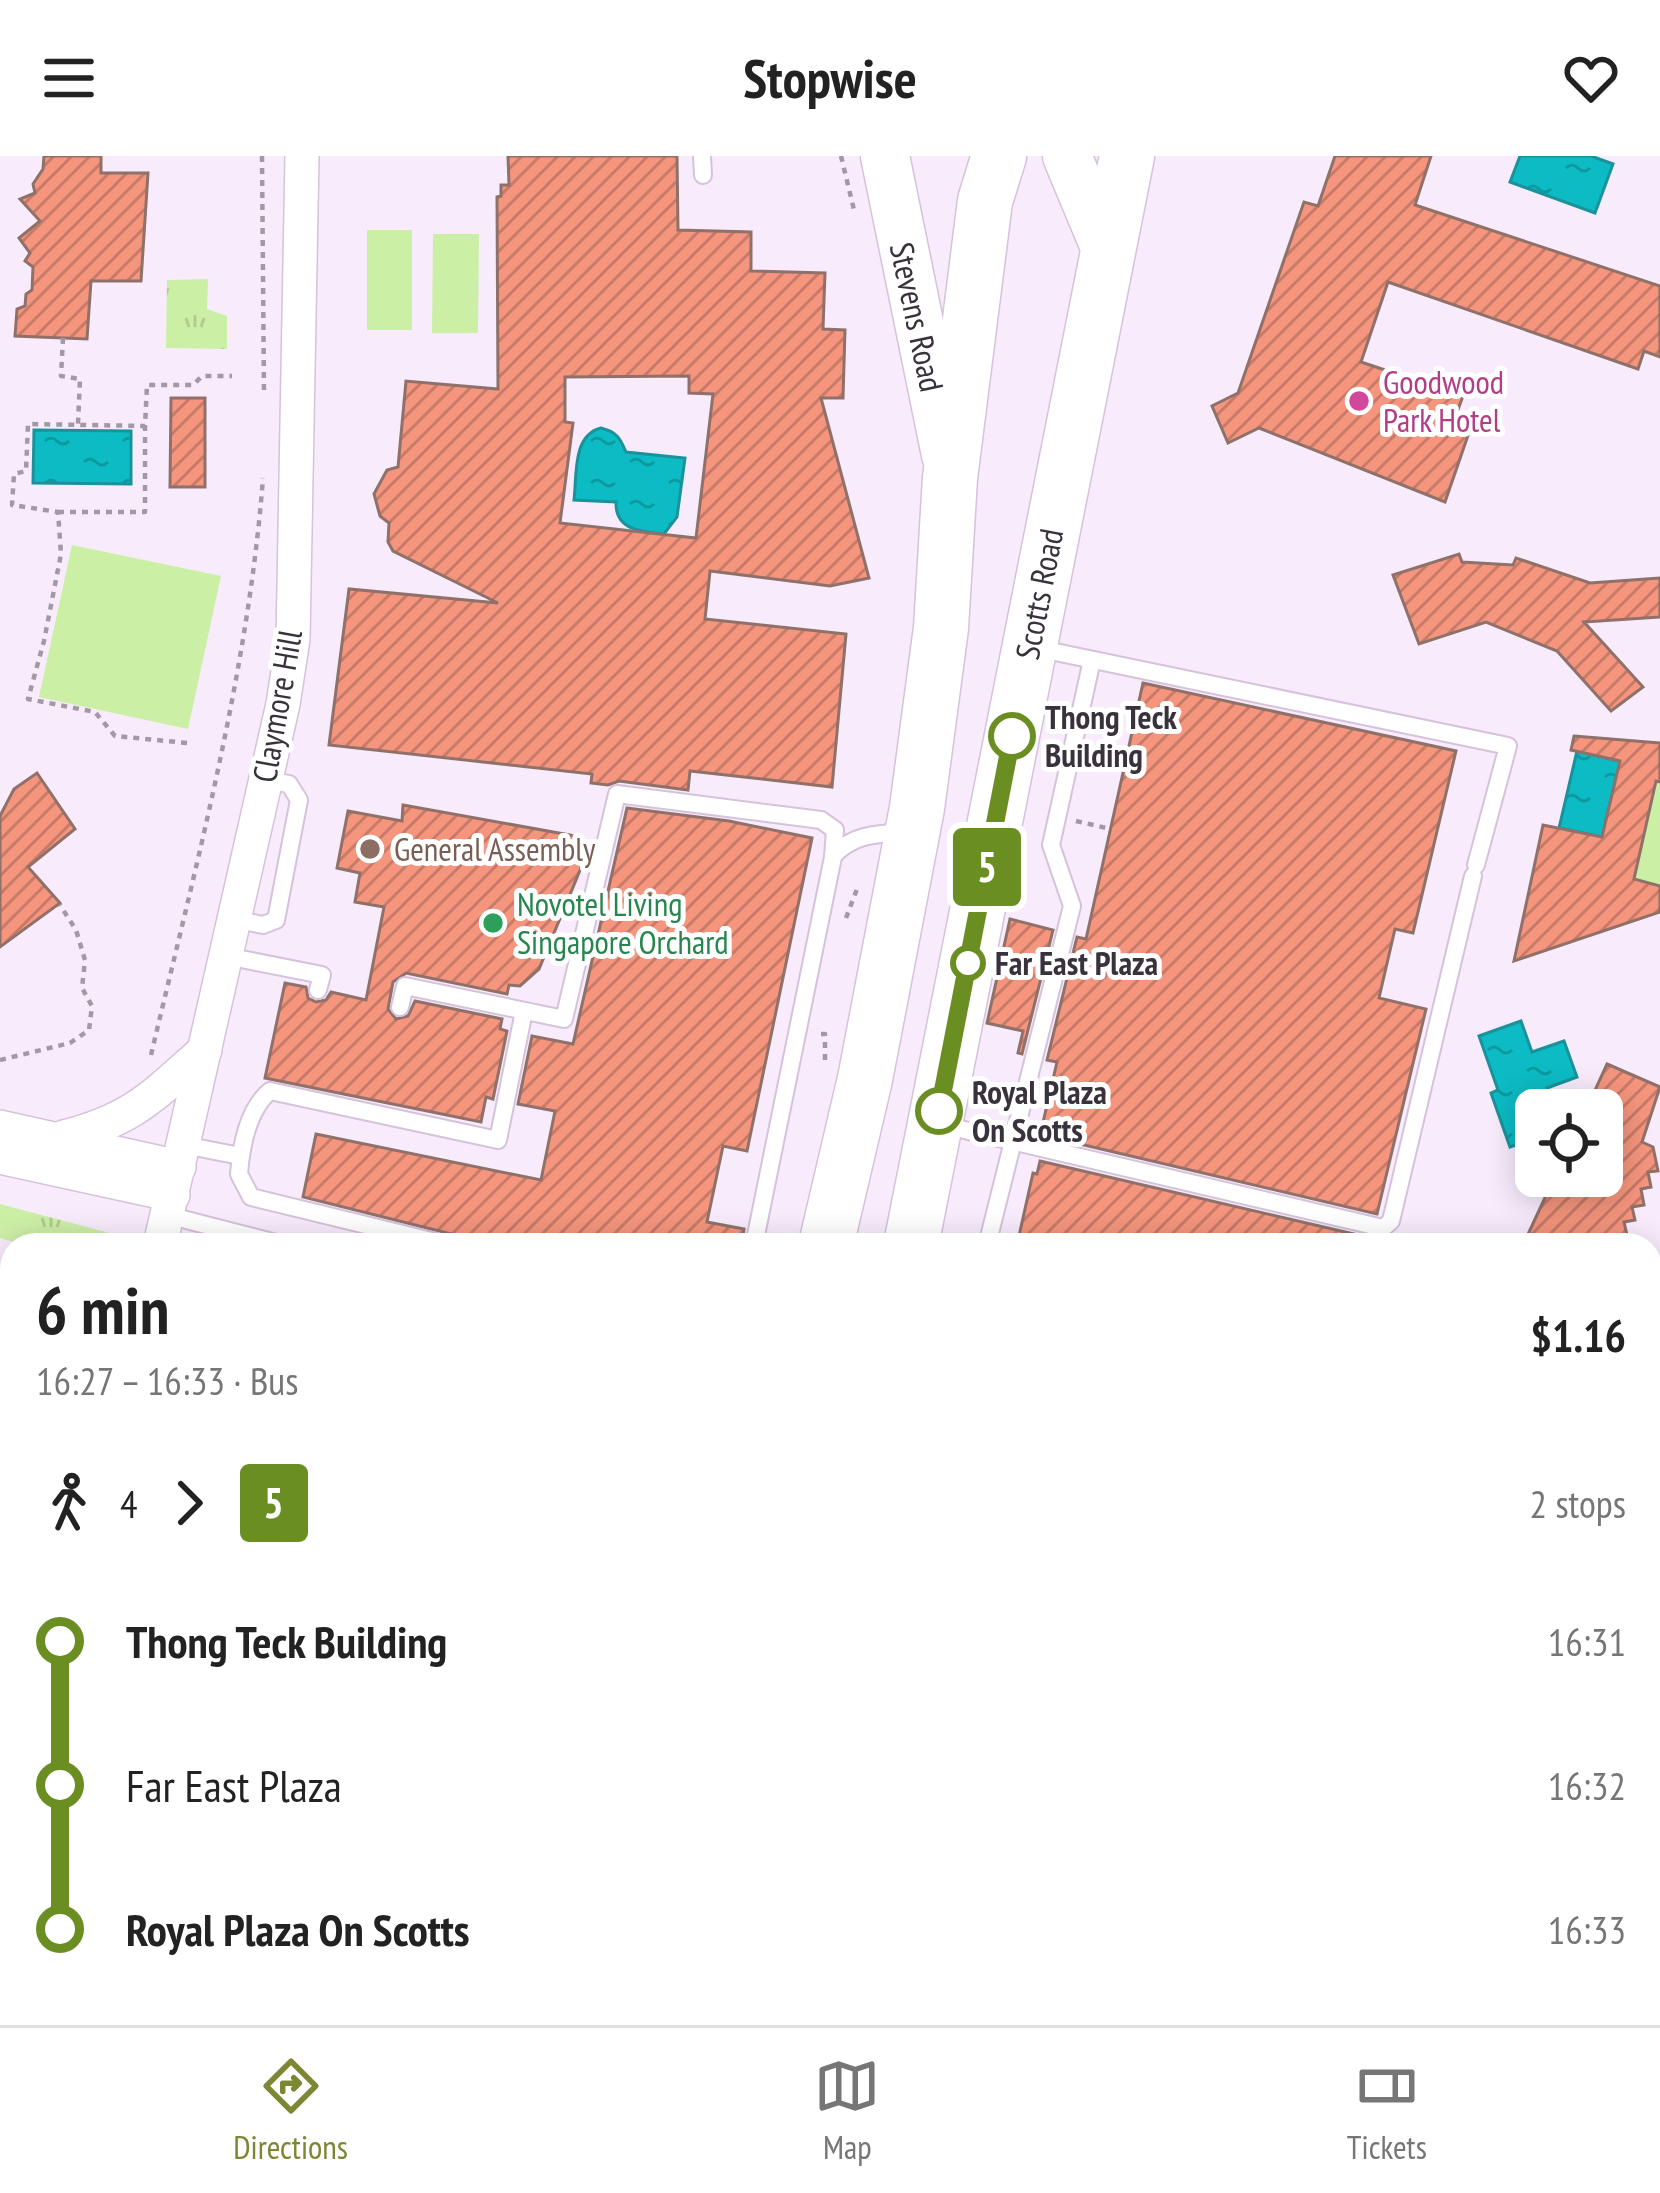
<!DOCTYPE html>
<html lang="en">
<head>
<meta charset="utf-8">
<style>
  body { margin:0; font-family:"PT Sans Narrow",sans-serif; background:#f6f6f6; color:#222; height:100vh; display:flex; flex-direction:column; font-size:45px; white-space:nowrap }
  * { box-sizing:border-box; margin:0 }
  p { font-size:39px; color:#767676 }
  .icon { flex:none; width:66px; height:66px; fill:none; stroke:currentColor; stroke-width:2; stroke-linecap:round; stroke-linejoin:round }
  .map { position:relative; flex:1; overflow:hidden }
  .panel { position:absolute; left:0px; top:1077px; width:1662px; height:792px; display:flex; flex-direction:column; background:#fff; border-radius:36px 36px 0 0; box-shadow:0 6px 30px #0003 }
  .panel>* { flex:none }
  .badge { padding:0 24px; border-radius:9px; font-size:42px; line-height:78px }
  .fabs { position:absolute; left:1515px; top:933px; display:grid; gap:24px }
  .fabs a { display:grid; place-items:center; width:108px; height:108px; border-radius:18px; background:#fff; box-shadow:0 6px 30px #0003; font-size:60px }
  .map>.badge { position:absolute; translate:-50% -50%; box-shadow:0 0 0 6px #fff }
  .legs { display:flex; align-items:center; gap:18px; height:132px; padding:0 36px; font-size:39px }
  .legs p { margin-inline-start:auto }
  .head { display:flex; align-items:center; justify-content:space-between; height:204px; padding:0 36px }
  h1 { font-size:66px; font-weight:600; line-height:90px }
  ul { padding:0 36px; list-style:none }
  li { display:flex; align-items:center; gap:42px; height:144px; font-size:45px }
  li i { display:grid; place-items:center; width:18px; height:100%; margin:0 15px; background:currentColor }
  li i::after { content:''; width:30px; height:30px; margin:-15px; border:9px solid; border-radius:50%; background:#fff }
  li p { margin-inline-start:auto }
  li:first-child i { background:linear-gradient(#0000 50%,currentColor 0) }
  li:last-child i { background:linear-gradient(currentColor 50%,#0000 0) }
  header { display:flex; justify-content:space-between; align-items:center; height:156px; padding:0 36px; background:#fff; font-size:54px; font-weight:600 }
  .menu { display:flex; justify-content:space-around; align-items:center; height:168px; border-top:3px solid #e0e0e0; background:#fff; font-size:33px; color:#767676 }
  .menu a { display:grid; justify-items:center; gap:6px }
  .menu .selected { color:#7d8632 }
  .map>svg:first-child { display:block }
  .grass { fill:url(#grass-tufts) }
  .garden { fill:#ccefa6 }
  .water { fill:url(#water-ripples); stroke:#1a929b; stroke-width:3 }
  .building { fill:url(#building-hatch); stroke:#8f716a; stroke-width:3; fill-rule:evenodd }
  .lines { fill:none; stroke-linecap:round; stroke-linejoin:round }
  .service-casing { stroke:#d5c2db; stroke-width:20 }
  .minor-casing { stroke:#d5c2db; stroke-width:36 }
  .secondary-casing { stroke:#d5c2db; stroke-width:51 }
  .primary-casing { stroke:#d5c2db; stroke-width:57 }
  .path { stroke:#a399a6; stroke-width:4.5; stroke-dasharray:6 6; stroke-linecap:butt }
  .service { stroke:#fff; stroke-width:16 }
  .minor { stroke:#fff; stroke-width:33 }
  .secondary { stroke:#fff; stroke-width:48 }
  .primary { stroke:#fff; stroke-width:54 }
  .line-1-casing { stroke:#fff; stroke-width:27 }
  .line-1 { stroke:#6b8e23; stroke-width:18 }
  .hotel-dot { fill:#d1479c; stroke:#fff; stroke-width:4.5 }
  .stop-1-dot { fill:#fff; stroke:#6b8e23; stroke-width:6 }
  .education-dot { fill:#8d6e63; stroke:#fff; stroke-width:4.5 }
  .leisure-dot { fill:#2e9e5b; stroke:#fff; stroke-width:4.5 }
  .labels { text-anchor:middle; stroke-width:10; stroke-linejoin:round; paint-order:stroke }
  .street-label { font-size:33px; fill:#39313b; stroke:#fff }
  .hotel-label { font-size:33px; fill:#b23c85; stroke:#fff; text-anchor:start }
  .stop-label { font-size:33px; font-weight:bold; fill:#39313b; stroke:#fff; text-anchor:start }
  .education-label { font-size:33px; fill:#785e54; stroke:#fff; text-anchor:start }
  .leisure-label { font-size:33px; fill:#27864d; stroke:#fff; text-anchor:start }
</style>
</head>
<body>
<header><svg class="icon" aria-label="menu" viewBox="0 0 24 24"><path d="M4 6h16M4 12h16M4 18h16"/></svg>Stopwise<svg class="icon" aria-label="heart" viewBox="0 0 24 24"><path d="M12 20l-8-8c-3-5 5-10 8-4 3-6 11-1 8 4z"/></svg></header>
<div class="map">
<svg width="1660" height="1869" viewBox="0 0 1660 1869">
  <defs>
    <pattern id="grass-tufts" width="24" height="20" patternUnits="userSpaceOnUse" patternTransform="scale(3)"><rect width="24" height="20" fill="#ccefa6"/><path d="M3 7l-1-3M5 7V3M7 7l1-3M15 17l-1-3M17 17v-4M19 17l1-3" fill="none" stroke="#b0cd90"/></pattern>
    <pattern id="water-ripples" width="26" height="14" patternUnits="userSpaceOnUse" patternTransform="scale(3)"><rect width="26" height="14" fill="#0cbbc4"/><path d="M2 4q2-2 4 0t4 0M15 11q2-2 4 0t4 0" fill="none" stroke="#0d99a0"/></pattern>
    <pattern id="building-hatch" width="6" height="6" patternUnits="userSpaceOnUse" patternTransform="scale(3)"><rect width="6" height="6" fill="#f5957d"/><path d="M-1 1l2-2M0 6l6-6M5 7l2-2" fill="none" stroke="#c77a68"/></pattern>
  </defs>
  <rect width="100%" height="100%" fill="#f8ecfc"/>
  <g class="grass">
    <path d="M 208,123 L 207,153 L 227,160 L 227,193 L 166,192 L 167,124 Z"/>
    <path d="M 0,1048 L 147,1087 L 146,1089 L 24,1089 L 0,1082 Z"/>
  </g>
  <g class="garden">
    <rect x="367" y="74" width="45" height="100"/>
    <path d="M 433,78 L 479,78 L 478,177 L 432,177 Z"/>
    <path d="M 72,389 L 221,420 L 188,573 L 39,541 Z"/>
    <path d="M 1656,625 L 1660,626 L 1660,730 L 1634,723 Z"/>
  </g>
  <g class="water">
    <path d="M 1520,0 L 1591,0 L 1613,8 L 1595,57 L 1510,26 Z"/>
    <path d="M 601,272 C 617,276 620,282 626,296 L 685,302 L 677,361 L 664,378 C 641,376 615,374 616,346 L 574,344 C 577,320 572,279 601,272 Z"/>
    <path d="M 34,274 L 131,275 L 131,328 L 33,327 Z"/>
    <path d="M 1577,595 L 1620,605 L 1602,681 L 1559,672 Z"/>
    <path d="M 1521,865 L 1532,896 L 1564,885 L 1577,921 L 1547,932 L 1554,953 L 1536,954 L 1536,982 L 1510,991 L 1491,937 L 1498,934 L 1479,880 Z"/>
  </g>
  <g class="building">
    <path d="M 44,0 L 101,0 L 101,17 L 148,17 L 141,125 L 91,125 L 87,183 L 15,180 L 17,153 L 25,150 L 26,138 L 32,134 L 33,111 L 25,105 L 30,97 L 19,82 L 40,65 L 20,43 L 35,37 L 33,28 L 43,13 Z"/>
    <path d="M 508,0 L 677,0 L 678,74 L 751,76 L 751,115 L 825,117 L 823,173 L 845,174 L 843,242 L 821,242 L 869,422 L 830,430 L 710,415 L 705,463 L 846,478 L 832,631 L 690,615 L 688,634 L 619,625 L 608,629 L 591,627 L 592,618 L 329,589 L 349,433 L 498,447 L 393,395 L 388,386 L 389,367 L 380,360 L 374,338 L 387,314 L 398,311 L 406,225 L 498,233 L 497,41 L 501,40 L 501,29 L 509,29 ZM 689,220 L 689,237 L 713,238 L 696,382 L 560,367 L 573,267 L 565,266 L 565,221 Z"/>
    <path d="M 1335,0 L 1431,0 L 1415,49 L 1660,130 L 1660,201 L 1644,195 L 1638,213 L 1388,126 L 1361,206 L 1463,240 L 1456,259 L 1473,265 L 1445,346 L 1259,272 L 1228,287 L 1212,250 L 1238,237 L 1304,46 L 1318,50 Z"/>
    <path d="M 171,242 L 205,242 L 205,331 L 170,331 Z"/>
    <path d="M 1459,398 L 1462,406 L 1513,409 L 1516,402 L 1590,427 L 1660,422 L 1660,461 L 1584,466 L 1643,531 L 1611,555 L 1557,495 L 1486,466 L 1419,488 L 1393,419 Z"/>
    <path d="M 1143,527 L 1456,595 L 1413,777 L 1395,773 L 1379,842 L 1426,853 L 1377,1058 L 1046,980 L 1046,976 L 1041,975 L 1057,906 L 1047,904 L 1077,781 L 1086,783 Z"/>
    <path d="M 1574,580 L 1660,587 L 1660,626 L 1656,625 L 1634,723 L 1660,730 L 1660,756 L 1514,805 L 1543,669 L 1602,681 L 1620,605 L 1571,594 Z"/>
    <path d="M 37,617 L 75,673 L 28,711 L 60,747 L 0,791 L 0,660 L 14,633 Z"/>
    <path d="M 403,649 L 570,679 L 582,683 L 588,695 L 539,813 L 520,830 L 509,829 L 507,838 L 406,817 L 393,826 L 388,853 L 396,863 L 408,860 L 415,845 L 502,863 L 500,873 L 507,875 L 493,943 L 486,941 L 481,966 L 265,922 L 285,827 L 306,831 L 308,842 L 316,846 L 326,844 L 331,836 L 366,844 L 384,751 L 355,746 L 360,717 L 337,712 L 348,655 L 402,665 Z"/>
    <path d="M 627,652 L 729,665 L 812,682 L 747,995 L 723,990 L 707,1066 L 744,1073 L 742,1089 L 495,1089 L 303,1041 L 316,978 L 541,1024 L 555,955 L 518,948 L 532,880 L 573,888 Z"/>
    <path d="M 1010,763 L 1053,774 L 1022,898 L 1018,897 L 1023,875 L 987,867 Z"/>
    <path d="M 1607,908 L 1660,931 L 1642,986 L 1653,991 L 1658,1015 L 1648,1016 L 1651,1031 L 1641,1033 L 1644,1049 L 1632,1051 L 1635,1064 L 1624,1066 L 1627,1079 L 1616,1081 L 1617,1089 L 1523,1089 L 1555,1020 L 1602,1020 L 1602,954 L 1586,954 Z"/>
    <path d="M 1040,1005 L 1371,1082 L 1370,1089 L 1017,1089 L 1033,1017 L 1037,1018 Z"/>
  </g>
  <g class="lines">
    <g class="service-casing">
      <g id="service">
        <path d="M 702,0 L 703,19"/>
        <path d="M 1036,492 L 1508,590 L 1476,709"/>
        <path d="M 833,700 C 852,679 874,678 902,676"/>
        <path d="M 234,763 L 263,769 L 276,764 L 299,644 L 289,628 L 265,624"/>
        <path d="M 226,800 L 322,819 L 318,834"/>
        <path d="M 400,851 L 405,830 L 564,863 L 617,638 L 821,664 L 835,674 L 833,701 L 754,1089"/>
        <path d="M 939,968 L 1383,1072 L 1391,1065 L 1473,720"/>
        <path d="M 184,989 L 240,1000"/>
        <path d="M 167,1059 L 284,1089"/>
        <path d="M 448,1089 L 251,1041 L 239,1018 C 241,991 248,953 270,935 L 498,984 L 524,855"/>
        <path d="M 987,1089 L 1072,750 L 1051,689 L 1092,504"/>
        <path d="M 786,1857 L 786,1869"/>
        <path d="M 1430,1869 L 1434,1857"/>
      </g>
    </g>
    <g class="minor-casing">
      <g id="minor">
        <path d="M 0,971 L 179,1011"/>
        <path d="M 64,981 C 134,963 153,940 205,894"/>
        <path d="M 0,1001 L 173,1039"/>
        <path d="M 160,1089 L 283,548 L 293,483 L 302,0"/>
        <path d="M 1650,1371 L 1660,1368"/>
        <path d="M 1650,1621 L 1660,1618"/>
        <path d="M 1650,1714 L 1660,1720"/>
      </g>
    </g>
    <g class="secondary-casing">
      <g id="secondary">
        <path d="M 885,0 L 946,299"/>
        <path d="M 1067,0 L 1108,98"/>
      </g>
    </g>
    <g class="primary-casing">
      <g id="primary">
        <path d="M 826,1089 L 865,923 L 917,652 L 941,472 L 950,322 L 985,45 L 999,0"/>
        <path d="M 911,1089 L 1127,0"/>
        <path d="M 0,1741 L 12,1745"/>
        <path d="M 405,1857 L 445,1869"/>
        <path d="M 747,1857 L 749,1869"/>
        <path d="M 566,1869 L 573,1857"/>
        <path d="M 658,1869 L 665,1857"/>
      </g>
    </g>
    <g class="path">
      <path d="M 262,0 L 264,238"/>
      <path d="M 841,0 L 854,54"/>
      <path d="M 63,182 L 61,220 L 80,223 L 78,268"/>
      <path d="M 58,356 L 145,356 L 145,270"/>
      <path d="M 187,587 L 115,580 L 95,556 L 28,543 L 44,485 L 61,398 L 58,356 L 12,349 L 14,318 L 26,315 L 28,268 L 145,270 L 147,229 L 193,229 L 202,220 L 232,220"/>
      <path d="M 1076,665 L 1111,673"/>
      <path d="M 846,762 L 857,733"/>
      <path d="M 821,878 L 825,878 L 825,906"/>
      <path d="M 151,899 C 196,709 248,517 263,322"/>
      <path d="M 0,904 L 70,887 L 89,874 L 92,850 L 82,832 L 85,804 L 76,774 L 60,749"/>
      <path d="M 0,1837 L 12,1841"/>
      <path d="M 65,1857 L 105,1869"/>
      <path d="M 904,1857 L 911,1869"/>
    </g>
    <use href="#service" class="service"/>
    <use href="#minor" class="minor"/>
    <use href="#secondary" class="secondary"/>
    <use href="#primary" class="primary"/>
  </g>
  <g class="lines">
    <g class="line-1-casing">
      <path id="line-1" d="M 939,955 L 1012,580"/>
    </g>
    <use href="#line-1" class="line-1"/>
  </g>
  <circle class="hotel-dot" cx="1359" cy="245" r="12"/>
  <g class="stop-1-dot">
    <circle cx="1012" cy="580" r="21"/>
    <circle cx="968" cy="807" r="15"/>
    <circle cx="939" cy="955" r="21"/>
  </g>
  <circle class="education-dot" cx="370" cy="693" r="12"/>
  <circle class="leisure-dot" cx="493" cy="767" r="12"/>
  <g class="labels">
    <g class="street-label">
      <text transform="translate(917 161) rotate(78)" y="12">Stevens Road</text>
      <text transform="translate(1039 438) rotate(-79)" y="12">Scotts Road</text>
      <text transform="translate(277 550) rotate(-80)" y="12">Claymore Hill</text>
    </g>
    <g class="hotel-label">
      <text x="1383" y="238">Goodwood<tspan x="1383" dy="38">Park Hotel</tspan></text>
    </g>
    <g class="stop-label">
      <text x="1045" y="573">Thong Teck<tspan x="1045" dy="38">Building</tspan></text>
      <text x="995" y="819">Far East Plaza</text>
      <text x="972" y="948">Royal Plaza<tspan x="972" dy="38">On Scotts</tspan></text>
    </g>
    <g class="education-label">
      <text x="394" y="705">General Assembly</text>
    </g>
    <g class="leisure-label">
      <text x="517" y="760">Novotel Living<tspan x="517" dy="38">Singapore Orchard</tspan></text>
    </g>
  </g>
</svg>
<div class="fabs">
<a><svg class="icon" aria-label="locate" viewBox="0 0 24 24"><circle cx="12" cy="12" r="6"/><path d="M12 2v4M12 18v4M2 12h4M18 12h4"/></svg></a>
</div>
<b class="badge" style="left:987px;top:711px;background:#6b8e23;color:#fff">5</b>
<section class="panel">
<div class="head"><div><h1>6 min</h1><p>16:27 – 16:33 · Bus</p></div><b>$1.16</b></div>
<div class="legs"><svg class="icon" aria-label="walk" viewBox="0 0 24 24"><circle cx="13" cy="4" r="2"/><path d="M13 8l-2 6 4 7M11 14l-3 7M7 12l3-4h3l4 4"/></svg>4<svg class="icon" aria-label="forward" viewBox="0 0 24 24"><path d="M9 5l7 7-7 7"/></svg><b class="badge" style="background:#6b8e23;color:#fff">5</b><p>2 stops</p></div>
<ul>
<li><i style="color:#6b8e23"></i><b>Thong Teck Building</b><p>16:31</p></li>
<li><i style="color:#6b8e23"></i><span>Far East Plaza</span><p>16:32</p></li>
<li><i style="color:#6b8e23"></i><b>Royal Plaza On Scotts</b><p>16:33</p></li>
</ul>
</section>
</div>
<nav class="menu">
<a class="selected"><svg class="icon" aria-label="directions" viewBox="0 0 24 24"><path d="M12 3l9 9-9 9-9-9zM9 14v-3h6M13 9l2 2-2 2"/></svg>Directions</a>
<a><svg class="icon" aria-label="map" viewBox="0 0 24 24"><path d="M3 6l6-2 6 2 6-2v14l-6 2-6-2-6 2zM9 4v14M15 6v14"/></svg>Map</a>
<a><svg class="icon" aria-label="tickets" viewBox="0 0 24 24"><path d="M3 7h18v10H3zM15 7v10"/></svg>Tickets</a>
</nav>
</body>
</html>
